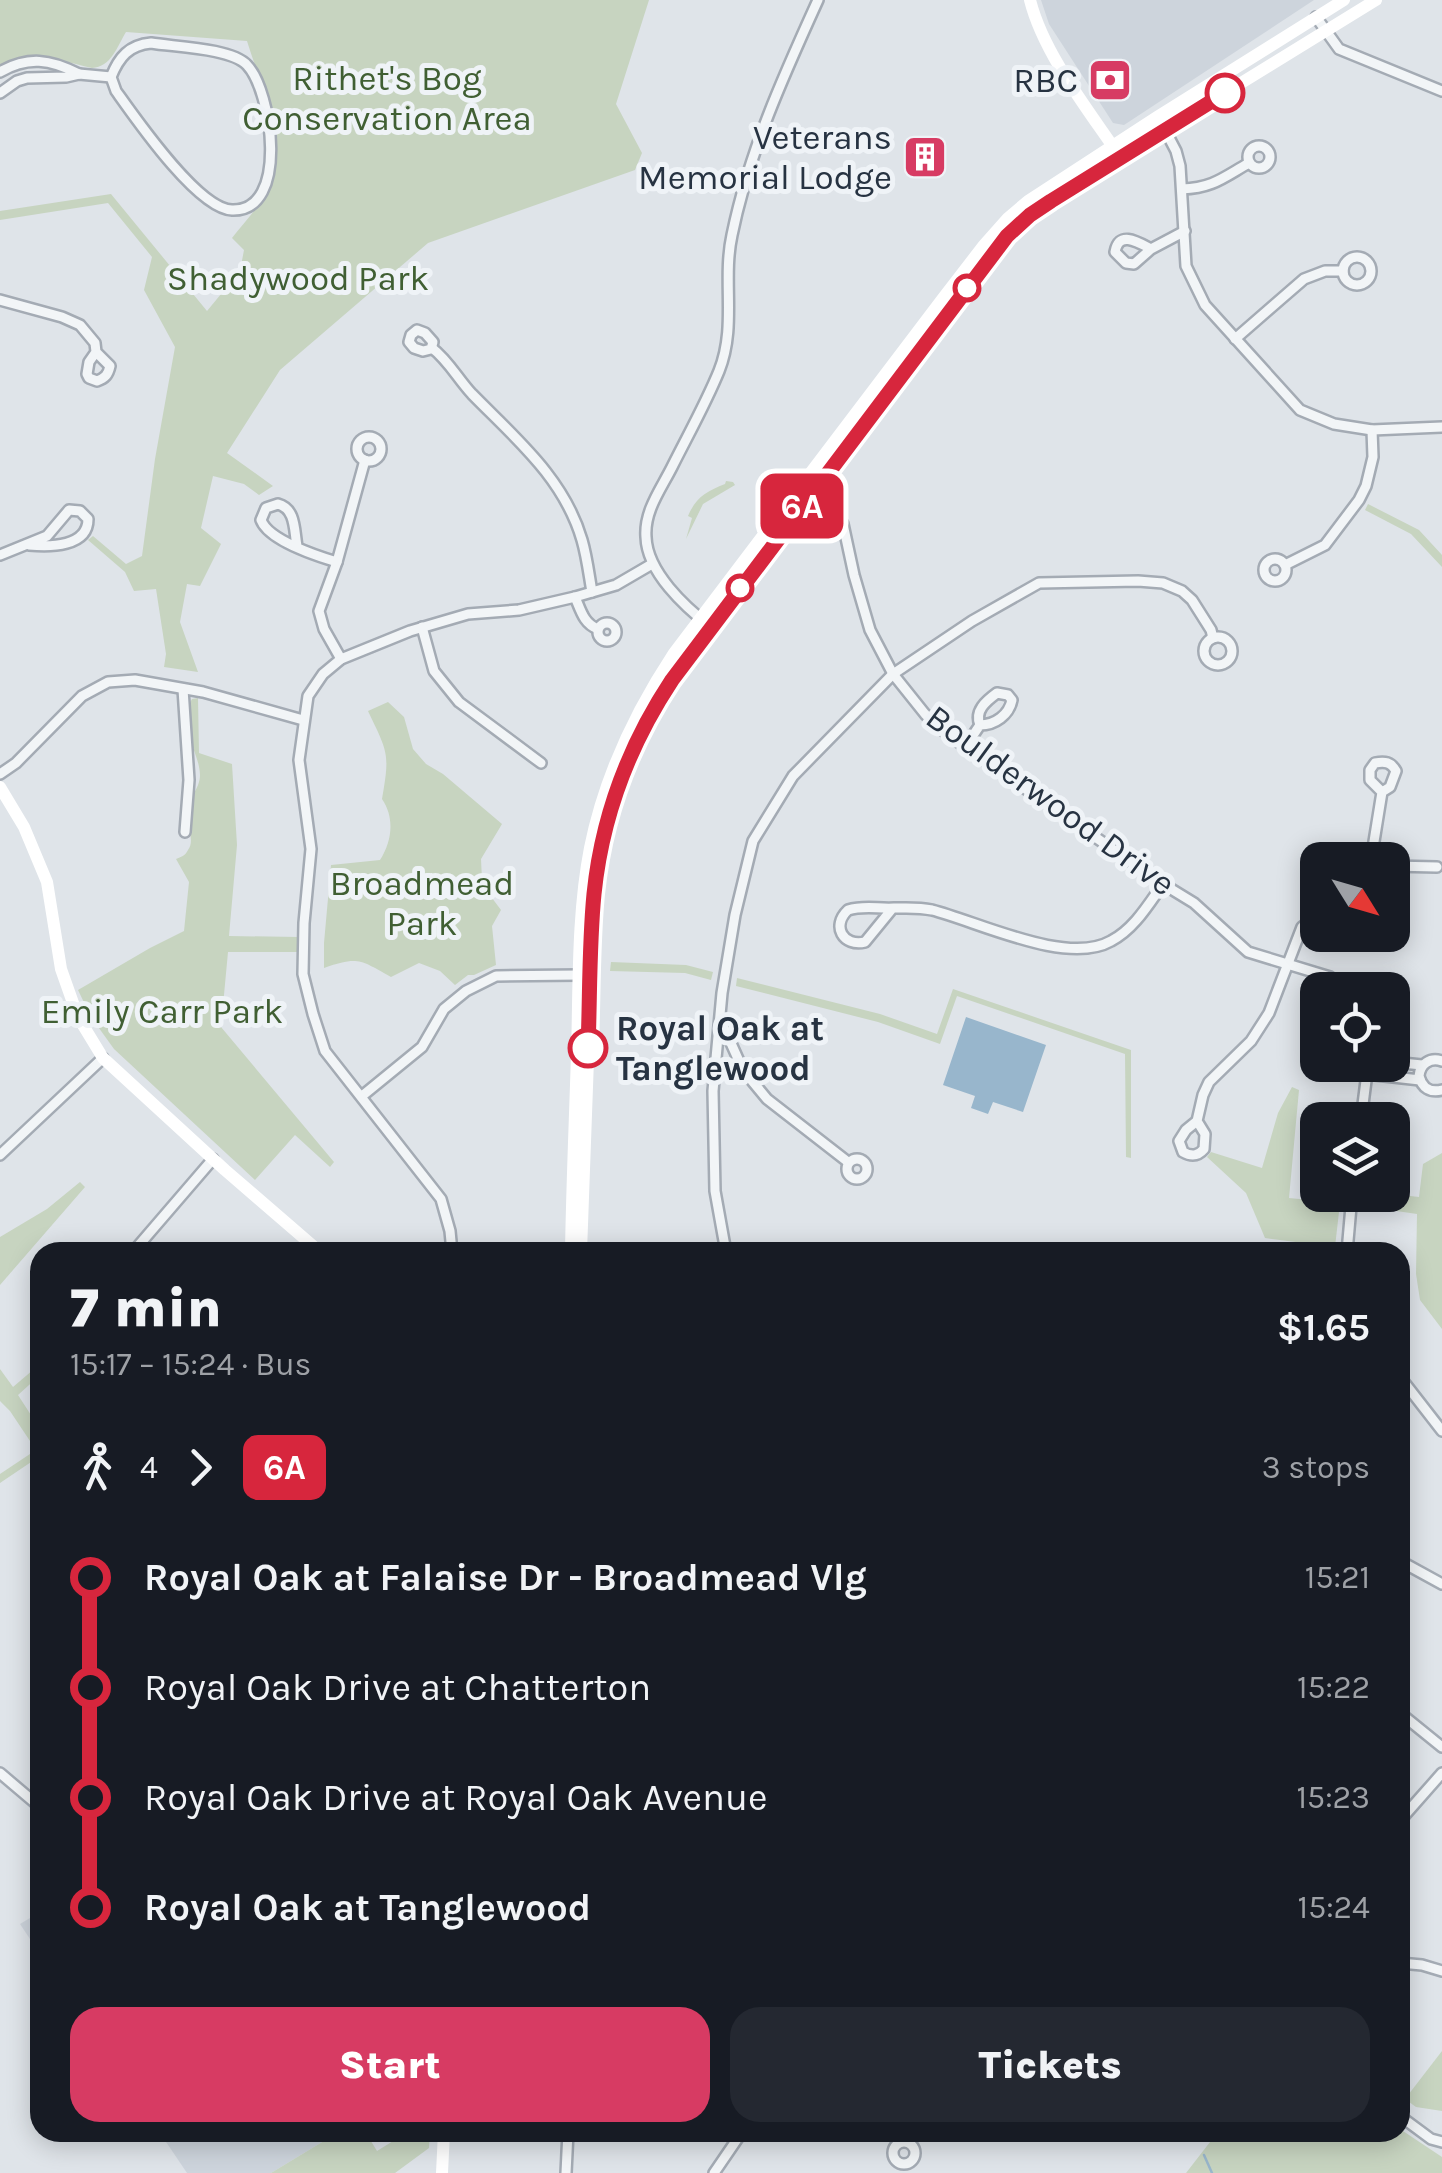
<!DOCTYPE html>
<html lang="en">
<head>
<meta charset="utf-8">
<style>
  body { margin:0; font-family:Karla,sans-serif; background:#242831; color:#f1f3f6; height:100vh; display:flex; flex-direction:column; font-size:38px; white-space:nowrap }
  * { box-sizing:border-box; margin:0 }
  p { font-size:32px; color:#9ea1a6 }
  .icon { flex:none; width:55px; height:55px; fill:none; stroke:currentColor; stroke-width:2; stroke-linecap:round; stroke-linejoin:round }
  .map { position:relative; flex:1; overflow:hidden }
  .side { position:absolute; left:30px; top:1242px; width:1380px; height:900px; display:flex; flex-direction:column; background:#171b24; border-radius:30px; box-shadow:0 5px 25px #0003 }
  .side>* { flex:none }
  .badge { padding:0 20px; border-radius:15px; font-size:35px; line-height:65px }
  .needle { width:65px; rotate:127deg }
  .tools { position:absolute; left:1300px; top:842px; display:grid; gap:20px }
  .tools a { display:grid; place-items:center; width:110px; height:110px; border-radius:20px; background:#171b24; box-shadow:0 5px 25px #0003; font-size:50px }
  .map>.badge { position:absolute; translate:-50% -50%; box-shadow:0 0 0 5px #fff }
  .legs { display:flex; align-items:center; gap:15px; height:110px; padding:0 40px; font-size:32px }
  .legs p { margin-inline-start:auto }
  .headline { display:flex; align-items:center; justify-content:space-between; height:170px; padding:0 40px }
  h1 { font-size:55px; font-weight:800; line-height:75px }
  .primary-button { display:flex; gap:20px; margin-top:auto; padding:20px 40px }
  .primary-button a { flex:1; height:115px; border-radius:30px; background:#d73b63; color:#fff; font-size:40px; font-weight:800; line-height:115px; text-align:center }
  .primary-button a+a { background:#242831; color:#f1f3f6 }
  ul { padding:0 40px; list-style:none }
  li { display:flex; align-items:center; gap:35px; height:110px; font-size:38px }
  li i { display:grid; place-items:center; width:15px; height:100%; margin:0 12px; background:currentColor }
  li i::after { content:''; width:25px; height:25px; margin:-12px; border:8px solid; border-radius:50%; background:#171b24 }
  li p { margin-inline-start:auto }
  li:first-child i { background:linear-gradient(#0000 50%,currentColor 0) }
  li:last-child i { background:linear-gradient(currentColor 50%,#0000 0) }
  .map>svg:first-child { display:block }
  .built { fill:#cdd4dc }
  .green { fill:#c7d4c0 }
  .water { fill:#98b6cc }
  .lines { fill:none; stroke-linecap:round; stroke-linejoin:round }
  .stream { stroke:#98b6cc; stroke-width:2.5 }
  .street-casing { stroke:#a4abb4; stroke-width:14 }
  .street { stroke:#f2f5f7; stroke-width:9 }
  .secondary { stroke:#fff; stroke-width:12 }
  .line-1-casing { stroke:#fff; stroke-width:22 }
  .line-1 { stroke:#d7263d; stroke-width:15 }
  .stop-1-dot { fill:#fff; stroke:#d7263d; stroke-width:5 }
  .labels { text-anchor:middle; stroke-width:10; stroke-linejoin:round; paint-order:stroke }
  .park-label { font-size:35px; fill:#405f33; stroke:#eff3f7 }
  .poi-label { font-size:35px; fill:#273342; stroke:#eff3f7; text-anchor:end }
  .street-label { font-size:35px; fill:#273342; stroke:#eff3f7 }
  .stop-label { font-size:35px; font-weight:bold; fill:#273342; stroke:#eff3f7; text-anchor:start }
</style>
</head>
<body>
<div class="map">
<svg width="1442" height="2173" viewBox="0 0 1442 2173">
  <rect width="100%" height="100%" fill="#dfe4e9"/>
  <g class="built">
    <path d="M 1041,0 L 1314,0 L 1124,125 L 1113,123 L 1049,24 Z"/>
    <path d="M 40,1912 L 40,1954 L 20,1924 Z"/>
    <path d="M 160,2133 L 337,2133 L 271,2173 L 187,2173 Z"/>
  </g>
  <g class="green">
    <path d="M 0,0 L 649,0 L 616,104 L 642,153 L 635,170 L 428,243 L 280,370 L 227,453 L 273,486 L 259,495 L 244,484 L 213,476 L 201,528 L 221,544 L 200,586 L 187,584 L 180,622 L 198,672 L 164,667 L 166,654 L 156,589 L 134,591 L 125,572 L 88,540 L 93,536 L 126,564 L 142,556 L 155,459 L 175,347 L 144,290 L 152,257 L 108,203 L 0,220 L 0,211 L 111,194 L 207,311 L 240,271 L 244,250 L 232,238 C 246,220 265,201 273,179 C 286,141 259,80 247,41 L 126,32 C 117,47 111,67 92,68 C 60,61 31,49 0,65 Z"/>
    <path d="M 726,481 L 733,482 L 735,485 L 703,504 L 686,539 L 692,518 L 688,516 C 696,497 707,491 725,484 Z"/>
    <path d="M 1368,504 L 1419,530 L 1442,555 L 1442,567 L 1411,534 L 1365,510 Z"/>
    <path d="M 198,698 L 199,753 L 232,764 L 237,845 L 229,936 L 299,937 L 298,952 L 228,952 L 221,1027 L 334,1162 L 330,1167 L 295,1135 L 255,1180 L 114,1049 L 91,1017 L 78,990 L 150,948 L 184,931 L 189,882 L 176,859 C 181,857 185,856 188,850 C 196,839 185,825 186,812 C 187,799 200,790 200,775 C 199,748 175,727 192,699 Z"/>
    <path d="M 388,702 L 404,717 L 413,749 L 426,764 L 443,774 L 502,824 L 481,859 L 482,880 L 489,880 L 489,894 L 501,910 L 492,926 L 496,965 L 474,975 L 468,975 L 455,985 L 440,971 L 419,963 L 391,977 C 360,960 359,956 324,968 L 324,943 L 331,865 L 380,860 C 392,841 395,818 382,799 C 390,753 388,753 368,711 Z"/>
    <path d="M 611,962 L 686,965 L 713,972 L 711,980 L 685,973 L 610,971 Z"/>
    <path d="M 737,978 L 880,1014 L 937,1034 L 953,989 L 1131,1050 L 1131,1158 L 1126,1157 L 1125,1054 L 957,996 L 940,1044 L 878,1022 L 736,986 Z"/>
    <path d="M 1292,1087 L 1299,1090 L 1289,1198 L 1340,1203 L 1335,1247 L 1265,1238 L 1246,1193 L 1207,1157 L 1211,1152 L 1262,1168 L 1278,1113 Z"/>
    <path d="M 1442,1153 L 1442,1329 L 1420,1300 L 1416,1274 L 1417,1214 L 1362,1206 L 1363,1195 L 1393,1194 L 1419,1197 L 1423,1164 Z"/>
    <path d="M 80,1182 L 85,1187 L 0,1285 L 0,1237 L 47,1209 Z"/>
    <path d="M 40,1364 L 40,1375 L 18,1395 L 40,1429 L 40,1456 L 0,1483 L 0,1474 L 36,1450 L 10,1411 L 0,1401 L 0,1369 L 13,1387 Z"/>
    <path d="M 1442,2051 L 1442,2111 L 1416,2107 L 1405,2099 Z"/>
    <path d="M 1400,2129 L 1442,2157 L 1442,2173 L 1186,2173 L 1217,2133 L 1400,2132 Z"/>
    <path d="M 337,2133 L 366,2133 L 377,2151 L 406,2133 L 430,2133 L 429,2148 L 395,2173 L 271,2173 Z"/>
  </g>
  <path class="water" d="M 966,1017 L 1046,1045 L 1023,1112 L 993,1102 L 988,1114 L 971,1108 L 975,1096 L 943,1085 Z"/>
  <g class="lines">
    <path class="stream" d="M 1204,2155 L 1212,2173"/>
    <g class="street-casing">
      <g id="street">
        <path d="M 1316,17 L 1339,49 L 1442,91"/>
        <path d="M 151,43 C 175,47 231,48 247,65 C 272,91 290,212 232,210 C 198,209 136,119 116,91 L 111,77 C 119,57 129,45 151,43 Z"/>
        <path d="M 0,72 C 28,56 50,59 79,74"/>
        <path d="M 0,93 L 17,81 L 27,78 L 66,77 L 79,74 L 111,77"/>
        <path d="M 1165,130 L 1176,151 L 1180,166 L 1186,266 L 1205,305 L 1300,410 L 1334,424 L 1372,430 L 1442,427"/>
        <circle cx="1259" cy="157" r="11"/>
        <path d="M 1182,189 C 1213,188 1224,177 1249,163"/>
        <path d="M 1151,249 C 1138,242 1119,230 1115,252 L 1126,263 L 1134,264 L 1151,249 L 1185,231"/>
        <circle cx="1357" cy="271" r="14"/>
        <path d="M 0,300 L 62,317 L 80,325 L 95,343 L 96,352 L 110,366 C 108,375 105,378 97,381 L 89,378 L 87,374 L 89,362 L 96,352"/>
        <path d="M 417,330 L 425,333 L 433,342 L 431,349 L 423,351 L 414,348 L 409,342 L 411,335 Z"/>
        <path d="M 1235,339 L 1304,279 L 1325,271 L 1343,271"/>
        <path d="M 432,348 C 448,360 458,379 472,394 C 515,438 564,478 582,540 C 587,557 589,575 592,592"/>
        <circle cx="369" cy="449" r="12"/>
        <path d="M 808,489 L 832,509 L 843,524 L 854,575 L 870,630 L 893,674 L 925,714 L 937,726 L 965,747 L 1163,884 L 1194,903 L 1248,952 L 1330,977 L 1350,990"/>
        <path d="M 297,546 C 294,530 296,509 278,504 L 266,508 L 261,520 C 268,540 317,556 337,562"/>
        <path d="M 0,555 L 47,536 L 69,510 L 80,511 L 88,519 C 88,547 50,547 29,545"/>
        <circle cx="1275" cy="570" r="11"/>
        <path d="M 1285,565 L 1325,545 L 1359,500 L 1366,486 L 1373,457 L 1372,430"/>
        <path d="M 575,597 C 581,611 584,624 598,629"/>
        <circle cx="607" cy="632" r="9"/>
        <path d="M 422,627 L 434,671 L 459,702 L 541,763"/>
        <path d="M 711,627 C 685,607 647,572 646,537 C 644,511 661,489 672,467 C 688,435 706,403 719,371 C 737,326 722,281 732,235 C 749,152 783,77 818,0"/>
        <circle cx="1218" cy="651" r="14"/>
        <path d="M 341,659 L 324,629 L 319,611 L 337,562 L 365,460"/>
        <path d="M 183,689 L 189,780 L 185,832"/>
        <path d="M 965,747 L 980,725 C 974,711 986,701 997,693 L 1008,695 L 1012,700 C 1009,715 995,725 980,725"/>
        <path d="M 0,774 L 16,763 L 82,696 L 108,682 L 135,680 L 203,692 L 303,720"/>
        <path d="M 1371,860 L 1382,792 L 1390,787 L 1396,771 C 1391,762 1385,761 1375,763 L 1370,770 L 1370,780 L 1382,792"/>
        <path d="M 1392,866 L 1437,867"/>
        <path d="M 892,909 L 865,942 C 843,947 831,926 848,910 C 864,905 878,909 894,908 C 907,908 918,907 932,910 C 979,922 1067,966 1111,941 C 1134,929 1148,905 1163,884"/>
        <path d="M 722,1023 L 743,1070 L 767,1099 L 848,1162"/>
        <path d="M 1442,1061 C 1430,1057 1420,1064 1419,1076 C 1422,1088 1430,1093 1442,1090"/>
        <path d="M 1392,1062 L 1422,1065"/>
        <path d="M 1366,1074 L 1420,1080"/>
        <path d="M 362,1096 L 422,1047 L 444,1009 L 466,991 L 496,976 L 580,975"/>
        <path d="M 1361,1120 L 1368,1065"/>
        <path d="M 1197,1121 L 1205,1134 L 1204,1149 C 1198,1156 1192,1157 1183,1152 L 1179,1141 L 1186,1130 L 1197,1121 L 1203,1095 L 1209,1082 L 1251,1041 L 1269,1013 L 1302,927 L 1318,915"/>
        <path d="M 0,1155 L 103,1058"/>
        <circle cx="857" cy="1169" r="10"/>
        <path d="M 133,1252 L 213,1159"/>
        <path d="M 452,1252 L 450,1231 L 441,1199 L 325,1051 L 313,1014 L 303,974 L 304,923 L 311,849 L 299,760 L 308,696 L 323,674 L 341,659 L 410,631 L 468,614 L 519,610 L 575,597 L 616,585 L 652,564"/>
        <path d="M 726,1252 L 715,1191 L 713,1091 L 722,993 L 735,915 L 753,841 L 793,776 L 893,674 L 972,621 L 1039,583 L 1138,581 L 1163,583 L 1182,591 L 1192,600 L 1211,630 L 1213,638"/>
        <path d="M 1347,1252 L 1352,1195"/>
        <path d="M 1400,1377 L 1442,1431"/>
        <path d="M 1400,1561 L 1442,1584"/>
        <path d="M 1400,1713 L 1442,1747"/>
        <path d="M 0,1773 L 40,1807"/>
        <path d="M 1400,1818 L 1404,1816 L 1442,1773"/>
        <path d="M 1400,1963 L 1422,1965 L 1442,1971"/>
        <path d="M 1400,2116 L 1431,2139 L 1442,2142"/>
        <circle cx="904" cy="2153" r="11"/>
        <path d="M 566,2173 L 568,2132"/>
        <path d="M 714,2173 L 742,2132"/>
      </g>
    </g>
    <use href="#street" class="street"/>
    <g class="secondary">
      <path d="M 1030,0 C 1043,52 1086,107 1116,151"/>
      <path d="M 0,787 L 24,827 L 47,882 L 61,969 L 78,1017 L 103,1058 L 225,1170 L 320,1252"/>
      <path d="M 571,1252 C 572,1186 575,1120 577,1054 C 579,986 577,915 590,848 C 604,778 635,712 674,653 L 943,298 L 984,245 L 1008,218 L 1028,201 L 1157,117 L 1344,0"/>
      <path d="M 581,1252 L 594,894 L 606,824 L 629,755 L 649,715 L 672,679 L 1007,236 L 1030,215 L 1072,187 L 1376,0"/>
      <path d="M 442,2173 L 444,2132"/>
    </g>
  </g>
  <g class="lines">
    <g class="line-1-casing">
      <path id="line-1" d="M 588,1048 C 590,997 589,945 594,894 C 602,816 629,745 672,680 L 1007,236 L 1030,215 L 1051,201 L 1225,93"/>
    </g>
    <use href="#line-1" class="line-1"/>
  </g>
  <defs>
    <g id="bank-square" transform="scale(2.25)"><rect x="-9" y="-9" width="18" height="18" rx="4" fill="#d73b63" stroke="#eff3f7"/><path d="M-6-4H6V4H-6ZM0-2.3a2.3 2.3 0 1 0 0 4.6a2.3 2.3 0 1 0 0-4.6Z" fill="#fff"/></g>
    <g id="building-square" transform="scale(2.25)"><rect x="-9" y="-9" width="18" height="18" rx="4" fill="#d73b63" stroke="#eff3f7"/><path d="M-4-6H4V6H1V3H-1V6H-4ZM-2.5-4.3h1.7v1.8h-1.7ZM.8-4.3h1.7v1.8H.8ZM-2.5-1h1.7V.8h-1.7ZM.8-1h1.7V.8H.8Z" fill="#fff"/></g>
  </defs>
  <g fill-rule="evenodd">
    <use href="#bank-square" x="1110" y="80"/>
    <use href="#building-square" x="925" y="157"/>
  </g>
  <g class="stop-1-dot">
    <circle cx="1225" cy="93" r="18"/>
    <circle cx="967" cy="288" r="12"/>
    <circle cx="740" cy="588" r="12"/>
    <circle cx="588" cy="1048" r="18"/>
  </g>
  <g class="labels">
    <g class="park-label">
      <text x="387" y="90">Rithet's Bog<tspan x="387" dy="40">Conservation Area</tspan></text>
      <text x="298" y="290">Shadywood Park</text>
      <text x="422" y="895">Broadmead<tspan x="422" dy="40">Park</tspan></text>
      <text x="162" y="1023">Emily Carr Park</text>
    </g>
    <g class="poi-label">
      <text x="1078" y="92">RBC</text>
      <text x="892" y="149">Veterans<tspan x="892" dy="40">Memorial Lodge</tspan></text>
    </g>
    <g class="street-label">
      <text transform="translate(1051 800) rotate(36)" y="12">Boulderwood Drive</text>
    </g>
    <g class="stop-label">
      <text x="616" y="1040">Royal Oak at<tspan x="616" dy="40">Tanglewood</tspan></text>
    </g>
  </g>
</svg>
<div class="tools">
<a><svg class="needle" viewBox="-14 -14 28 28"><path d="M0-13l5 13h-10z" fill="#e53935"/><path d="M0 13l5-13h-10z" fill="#9ea1a6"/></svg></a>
<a><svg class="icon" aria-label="locate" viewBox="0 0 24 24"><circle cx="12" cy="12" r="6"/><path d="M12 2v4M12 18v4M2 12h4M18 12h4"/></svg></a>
<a><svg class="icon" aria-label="layers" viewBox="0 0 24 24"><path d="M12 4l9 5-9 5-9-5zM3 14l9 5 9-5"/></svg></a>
</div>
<b class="badge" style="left:802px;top:506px;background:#d7263d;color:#fff">6A</b>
<section class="side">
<div class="headline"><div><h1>7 min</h1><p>15:17 – 15:24 · Bus</p></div><b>$1.65</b></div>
<div class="legs"><svg class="icon" aria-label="walk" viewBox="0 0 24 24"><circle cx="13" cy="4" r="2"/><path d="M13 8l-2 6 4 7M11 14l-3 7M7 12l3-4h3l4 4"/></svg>4<svg class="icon" aria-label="forward" viewBox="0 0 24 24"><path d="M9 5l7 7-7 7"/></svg><b class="badge" style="background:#d7263d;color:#fff">6A</b><p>3 stops</p></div>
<ul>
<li><i style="color:#d7263d"></i><b>Royal Oak at Falaise Dr - Broadmead Vlg</b><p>15:21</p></li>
<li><i style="color:#d7263d"></i><span>Royal Oak Drive at Chatterton</span><p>15:22</p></li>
<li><i style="color:#d7263d"></i><span>Royal Oak Drive at Royal Oak Avenue</span><p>15:23</p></li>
<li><i style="color:#d7263d"></i><b>Royal Oak at Tanglewood</b><p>15:24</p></li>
</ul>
<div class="primary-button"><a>Start</a><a>Tickets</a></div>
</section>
</div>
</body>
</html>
